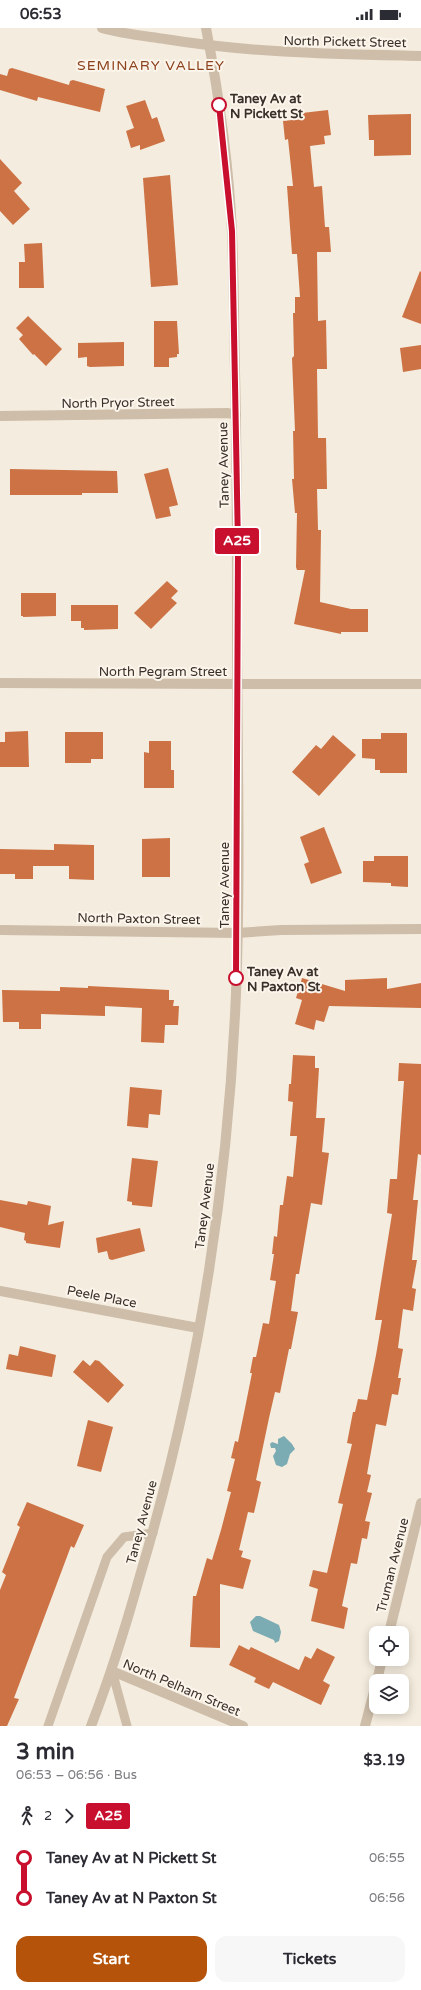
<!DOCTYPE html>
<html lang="en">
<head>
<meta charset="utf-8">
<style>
  body { margin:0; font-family:"Varela Round",sans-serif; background:#f7f7f7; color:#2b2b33; height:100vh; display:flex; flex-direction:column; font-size:15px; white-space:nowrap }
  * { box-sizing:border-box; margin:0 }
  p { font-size:13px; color:#7c7c81 }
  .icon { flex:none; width:22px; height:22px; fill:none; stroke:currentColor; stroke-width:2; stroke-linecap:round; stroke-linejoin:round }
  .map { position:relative; height:1698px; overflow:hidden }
  .drawer { display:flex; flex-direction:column; background:#fff; flex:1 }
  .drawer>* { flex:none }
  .badge { padding:0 8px; border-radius:3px; font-size:14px; line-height:26px }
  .tools { position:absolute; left:369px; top:1598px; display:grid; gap:8px }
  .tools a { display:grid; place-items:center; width:40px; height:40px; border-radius:8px; background:#fff; box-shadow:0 2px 10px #0003; font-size:20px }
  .map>.badge { position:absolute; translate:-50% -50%; box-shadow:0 0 0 2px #fff }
  .legs { display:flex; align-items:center; gap:6px; height:44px; padding:0 16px; font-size:13px }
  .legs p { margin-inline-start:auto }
  .head { display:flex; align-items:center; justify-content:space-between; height:68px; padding:0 16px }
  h1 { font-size:22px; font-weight:800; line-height:30px }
  .primary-button { display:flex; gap:8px; margin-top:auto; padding:8px 16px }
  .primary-button a { flex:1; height:46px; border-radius:12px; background:#b45309; color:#fff; font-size:16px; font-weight:800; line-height:46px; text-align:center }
  .primary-button a+a { background:#f7f7f7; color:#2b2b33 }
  ul { padding:0 16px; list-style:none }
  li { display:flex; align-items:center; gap:14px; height:40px; font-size:15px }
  li i { display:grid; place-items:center; width:6px; height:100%; margin:0 5px; background:currentColor }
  li i::after { content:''; width:10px; height:10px; margin:-5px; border:3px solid; border-radius:50%; background:#fff }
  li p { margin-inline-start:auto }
  li:first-child i { background:linear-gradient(#0000 50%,currentColor 0) }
  li:last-child i { background:linear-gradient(currentColor 50%,#0000 0) }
  .status { display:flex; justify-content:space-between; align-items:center; height:28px; padding:0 20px; background:#fff; direction:ltr }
  .status svg { height:11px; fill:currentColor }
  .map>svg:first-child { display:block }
  .water { fill:#7babb3 }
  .building { fill:#cc7244 }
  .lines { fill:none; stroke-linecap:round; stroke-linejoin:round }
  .service { stroke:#cdbda9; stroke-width:9 }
  .minor { stroke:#cdbda9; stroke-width:10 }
  .tertiary { stroke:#cdbda9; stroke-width:10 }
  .line-1-casing { stroke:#fff; stroke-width:9 }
  .line-1 { stroke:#c8102e; stroke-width:6 }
  .stop-1-dot { fill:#fff; stroke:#c8102e; stroke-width:2 }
  .labels { text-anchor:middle; stroke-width:4; stroke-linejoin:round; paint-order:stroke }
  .street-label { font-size:13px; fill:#393029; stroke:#fbf5eb }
  .stop-label { font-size:13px; font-weight:bold; fill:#393029; stroke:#fbf5eb; text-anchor:start }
  .neighbourhood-label { font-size:14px; letter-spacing:1px; fill:#8d431d; stroke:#fbf5eb }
</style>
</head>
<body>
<div class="status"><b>06:53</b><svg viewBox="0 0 49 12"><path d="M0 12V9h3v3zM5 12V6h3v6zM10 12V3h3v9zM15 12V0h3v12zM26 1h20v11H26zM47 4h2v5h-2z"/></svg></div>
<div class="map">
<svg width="421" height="1698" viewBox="0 0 421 1698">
  <rect width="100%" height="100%" fill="#f4ecde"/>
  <g class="water">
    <path d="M 284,1408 L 292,1416 L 295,1421 L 290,1426 L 287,1436 L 282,1439 L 276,1437 L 273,1428 L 276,1423 L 275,1420 L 271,1420 L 270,1416 L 272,1414 L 278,1416 L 278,1411 Z"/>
    <path d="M 256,1588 L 260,1588 L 279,1597 L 281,1604 L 279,1613 L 275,1615 L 274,1612 L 253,1603 L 250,1594 Z"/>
  </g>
  <g class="building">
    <path d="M 12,40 L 69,57 L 70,53 L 73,52 L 105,61 L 100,84 L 38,69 L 37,73 L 0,62 L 0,46 L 7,48 L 9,41 Z"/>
    <path d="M 145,72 L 152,91 L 157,89 L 165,113 L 140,122 L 140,117 L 131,120 L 126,103 L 134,100 L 126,78 Z"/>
    <path d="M 328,82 L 331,107 L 324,108 L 325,116 L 310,118 L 314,159 L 322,158 L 325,199 L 329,199 L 331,224 L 317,224 L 318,293 L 326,292 L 327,341 L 317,341 L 318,410 L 326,410 L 327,461 L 317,461 L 318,502 L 321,502 L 320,574 L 351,581 L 368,581 L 368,604 L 341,604 L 341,606 L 294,596 L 305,542 L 297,542 L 296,539 L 297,485 L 295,485 L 292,451 L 294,451 L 293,403 L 295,403 L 292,330 L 294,328 L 293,285 L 295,285 L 295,269 L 300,269 L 297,226 L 292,226 L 287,158 L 293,158 L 288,111 L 285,112 L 283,93 L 302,91 L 302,85 Z"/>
    <path d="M 411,86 L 411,127 L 374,128 L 374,112 L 369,112 L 368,87 Z"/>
    <path d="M 0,131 L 22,155 L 14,163 L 30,181 L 13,197 L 0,183 Z"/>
    <path d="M 170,147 L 178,257 L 151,259 L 143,150 Z"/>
    <path d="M 42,215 L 44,260 L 19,260 L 19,234 L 25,234 L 24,216 Z"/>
    <path d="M 420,243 L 421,244 L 421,296 L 402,289 Z"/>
    <path d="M 28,288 L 62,321 L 46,338 L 34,326 L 33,327 L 19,311 L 23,307 L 16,300 Z"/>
    <path d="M 154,293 L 177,293 L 179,326 L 177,326 L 177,329 L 169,330 L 169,339 L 154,339 Z"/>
    <path d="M 124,314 L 124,338 L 90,339 L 87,338 L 87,329 L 78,330 L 78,315 Z"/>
    <path d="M 421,317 L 421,341 L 403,344 L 400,320 Z"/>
    <path d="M 168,440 L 178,477 L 169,479 L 171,488 L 156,491 L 144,446 Z"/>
    <path d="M 10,441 L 117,443 L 118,465 L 82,465 L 82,467 L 10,467 Z"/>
    <path d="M 167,553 L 178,563 L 171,570 L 177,575 L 151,601 L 134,585 Z"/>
    <path d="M 21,565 L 56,565 L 56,588 L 23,589 L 23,588 L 21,588 Z"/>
    <path d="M 71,577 L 118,577 L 118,601 L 84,602 L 84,600 L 81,600 L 81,593 L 71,593 Z"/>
    <path d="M 28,703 L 29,739 L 0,739 L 0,714 L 5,714 L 5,704 Z"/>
    <path d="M 65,704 L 103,704 L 103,731 L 91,731 L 91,735 L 65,735 Z"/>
    <path d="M 381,705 L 407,705 L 407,745 L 380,745 L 380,742 L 375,742 L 375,731 L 362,730 L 362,711 L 381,711 Z"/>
    <path d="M 333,707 L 356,727 L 319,768 L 292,744 L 316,717 L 321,721 Z"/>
    <path d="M 149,713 L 171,713 L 171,742 L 174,742 L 174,760 L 144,760 L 144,724 L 149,725 Z"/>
    <path d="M 324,799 L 342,845 L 311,856 L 304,836 L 309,834 L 300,809 Z"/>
    <path d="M 170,810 L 170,849 L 142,849 L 142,811 Z"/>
    <path d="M 54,816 L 94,817 L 94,852 L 69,851 L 69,838 L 33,838 L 33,851 L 15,851 L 15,846 L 0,846 L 0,821 L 54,822 Z"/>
    <path d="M 374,828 L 408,828 L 408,859 L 391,858 L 391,855 L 363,854 L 363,833 L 374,833 Z"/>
    <path d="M 302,950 L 345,963 L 345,952 L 387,950 L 387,961 L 421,955 L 421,980 L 329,978 L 324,994 L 316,992 L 314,1002 L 295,996 L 302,972 L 296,970 Z"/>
    <path d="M 88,958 L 169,962 L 169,972 L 174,972 L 173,978 L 179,978 L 178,997 L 165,997 L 164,1015 L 141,1014 L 142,980 L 105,978 L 105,988 L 41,986 L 41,1001 L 19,1001 L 19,994 L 3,994 L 2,962 L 60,963 L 60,959 L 88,960 Z"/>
    <path d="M 293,1027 L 315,1028 L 315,1040 L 319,1040 L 316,1090 L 325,1090 L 322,1124 L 329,1125 L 322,1177 L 311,1175 L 299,1246 L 296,1246 L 291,1283 L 298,1284 L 291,1321 L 289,1321 L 280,1365 L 275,1364 L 269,1390 L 256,1452 L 261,1454 L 254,1485 L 248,1484 L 239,1522 L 243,1523 L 241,1529 L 251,1532 L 243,1561 L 220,1556 L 220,1620 L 190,1619 L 193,1568 L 196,1568 L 207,1530 L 212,1532 L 221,1502 L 231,1464 L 227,1463 L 235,1431 L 231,1430 L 235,1413 L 238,1414 L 244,1385 L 252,1345 L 250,1345 L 253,1329 L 256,1329 L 263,1295 L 269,1296 L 276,1253 L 270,1252 L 274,1226 L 272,1226 L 274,1208 L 277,1209 L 280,1177 L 283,1177 L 287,1148 L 293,1149 L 297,1108 L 290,1108 L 293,1074 L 288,1073 L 289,1056 L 291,1056 Z"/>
    <path d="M 399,1035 L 421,1036 L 421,1127 L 418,1126 L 413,1172 L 418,1172 L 412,1232 L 417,1232 L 412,1260 L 416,1261 L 413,1283 L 403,1281 L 398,1320 L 403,1321 L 398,1350 L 401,1350 L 398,1367 L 392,1366 L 386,1398 L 376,1396 L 367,1446 L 371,1447 L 367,1464 L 372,1465 L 365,1493 L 370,1494 L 367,1511 L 362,1510 L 357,1536 L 351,1535 L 342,1578 L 348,1580 L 344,1601 L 311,1593 L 318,1561 L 309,1558 L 313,1542 L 327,1545 L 343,1476 L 338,1475 L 352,1416 L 347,1415 L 353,1384 L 355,1384 L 358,1371 L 367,1372 L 376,1327 L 382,1292 L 375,1292 L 392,1186 L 387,1185 L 390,1151 L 397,1151 L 404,1053 L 398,1053 Z"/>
    <path d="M 130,1059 L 162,1062 L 160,1087 L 149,1086 L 148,1100 L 127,1098 Z"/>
    <path d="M 132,1130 L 158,1133 L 152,1179 L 132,1177 L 132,1174 L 127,1173 Z"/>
    <path d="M 0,1172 L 27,1177 L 28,1173 L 51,1178 L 48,1197 L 64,1193 L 60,1220 L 26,1215 L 26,1213 L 24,1212 L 25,1205 L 0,1199 Z"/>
    <path d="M 140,1200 L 145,1223 L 112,1232 L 109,1231 L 107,1223 L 98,1225 L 96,1210 Z"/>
    <path d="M 20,1318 L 56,1327 L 52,1349 L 6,1341 L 9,1326 L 18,1328 Z"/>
    <path d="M 83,1332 L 90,1338 L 95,1332 L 99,1333 L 124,1357 L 108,1375 L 73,1344 Z"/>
    <path d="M 88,1392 L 113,1399 L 101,1444 L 77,1438 Z"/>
    <path d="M 27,1474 L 84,1497 L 74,1520 L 71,1518 L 14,1670 L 19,1671 L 7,1698 L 0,1698 L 0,1562 L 6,1547 L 2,1544 L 20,1499 L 17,1497 Z"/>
    <path d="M 239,1617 L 249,1622 L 251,1619 L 299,1642 L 305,1628 L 311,1631 L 317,1620 L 335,1629 L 323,1653 L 330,1657 L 321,1677 L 273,1654 L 269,1661 L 254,1654 L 256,1650 L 229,1637 Z"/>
  </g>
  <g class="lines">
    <g class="service">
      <path d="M 112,1643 L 127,1698"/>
      <path d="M 48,1698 L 107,1529 L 124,1509 L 153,1505"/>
    </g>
    <g class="minor">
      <path d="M 102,0 C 123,6 145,8 165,11 C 250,25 335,26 421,28"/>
      <path d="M 0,388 L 228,385 L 236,387"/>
      <path d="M 238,656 L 421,656"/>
      <path d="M 0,902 L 237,905 L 281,902 L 421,901"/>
      <path d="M 0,1263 L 198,1300"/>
      <path d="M 389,1605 L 421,1475"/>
      <path d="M 112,1643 L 243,1698"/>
      <path d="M 377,1653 L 382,1631"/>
      <path d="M 365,1698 L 376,1656"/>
    </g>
    <g class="tertiary">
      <path d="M 0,655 L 238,656"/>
      <path d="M 91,1698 C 110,1649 125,1601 139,1551 C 196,1361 228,1163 236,965 C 241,841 237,717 237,594 C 237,510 237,427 235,343 C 234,297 234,251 232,205 C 229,137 219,67 206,0"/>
    </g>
  </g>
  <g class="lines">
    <g class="line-1-casing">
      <path id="line-1" d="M 219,77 L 232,203 L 235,356 L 238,519 L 236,950"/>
    </g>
    <use href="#line-1" class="line-1"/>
  </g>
  <g class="stop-1-dot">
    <circle cx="219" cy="77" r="7"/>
    <circle cx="236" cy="950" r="7"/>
  </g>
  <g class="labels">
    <g class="street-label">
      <text transform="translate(345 13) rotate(1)" y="5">North Pickett Street</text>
      <text transform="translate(118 374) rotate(-1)" y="5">North Pryor Street</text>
      <text transform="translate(223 437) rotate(-91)" y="5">Taney Avenue</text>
      <text x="163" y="648">North Pegram Street</text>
      <text transform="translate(224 857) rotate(-90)" y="5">Taney Avenue</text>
      <text transform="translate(139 890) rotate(1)" y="5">North Paxton Street</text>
      <text transform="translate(204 1178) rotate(-83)" y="5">Taney Avenue</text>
      <text transform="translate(102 1268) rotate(11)" y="5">Peele Place</text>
      <text transform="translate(141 1494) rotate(-75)" y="5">Taney Avenue</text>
      <text transform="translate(392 1537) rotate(-76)" y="5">Truman Avenue</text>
      <text transform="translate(182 1659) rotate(23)" y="5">North Pelham Street</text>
    </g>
    <g class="stop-label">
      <text x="230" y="75">Taney Av at<tspan x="230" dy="15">N Pickett St</tspan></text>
      <text x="247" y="948">Taney Av at<tspan x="247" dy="15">N Paxton St</tspan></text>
    </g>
    <g class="neighbourhood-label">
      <text x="151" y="42">SEMINARY VALLEY</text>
    </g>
  </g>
</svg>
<div class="tools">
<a><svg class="icon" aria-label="locate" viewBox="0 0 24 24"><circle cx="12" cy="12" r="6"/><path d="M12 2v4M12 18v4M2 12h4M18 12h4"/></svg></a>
<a><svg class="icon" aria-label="layers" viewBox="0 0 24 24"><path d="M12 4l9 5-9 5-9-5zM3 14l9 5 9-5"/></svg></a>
</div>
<b class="badge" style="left:237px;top:513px;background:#c8102e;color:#fff">A25</b>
</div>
<section class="drawer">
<div class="head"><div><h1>3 min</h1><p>06:53 – 06:56 · Bus</p></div><b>$3.19</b></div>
<div class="legs"><svg class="icon" aria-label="walk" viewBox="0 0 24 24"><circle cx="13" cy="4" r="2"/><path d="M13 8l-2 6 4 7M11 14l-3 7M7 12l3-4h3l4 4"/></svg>2<svg class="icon" aria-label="forward" viewBox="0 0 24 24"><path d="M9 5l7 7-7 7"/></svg><b class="badge" style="background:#c8102e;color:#fff">A25</b></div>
<ul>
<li><i style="color:#c8102e"></i><b>Taney Av at N Pickett St</b><p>06:55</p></li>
<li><i style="color:#c8102e"></i><b>Taney Av at N Paxton St</b><p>06:56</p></li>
</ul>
<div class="primary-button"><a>Start</a><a>Tickets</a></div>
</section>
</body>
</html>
